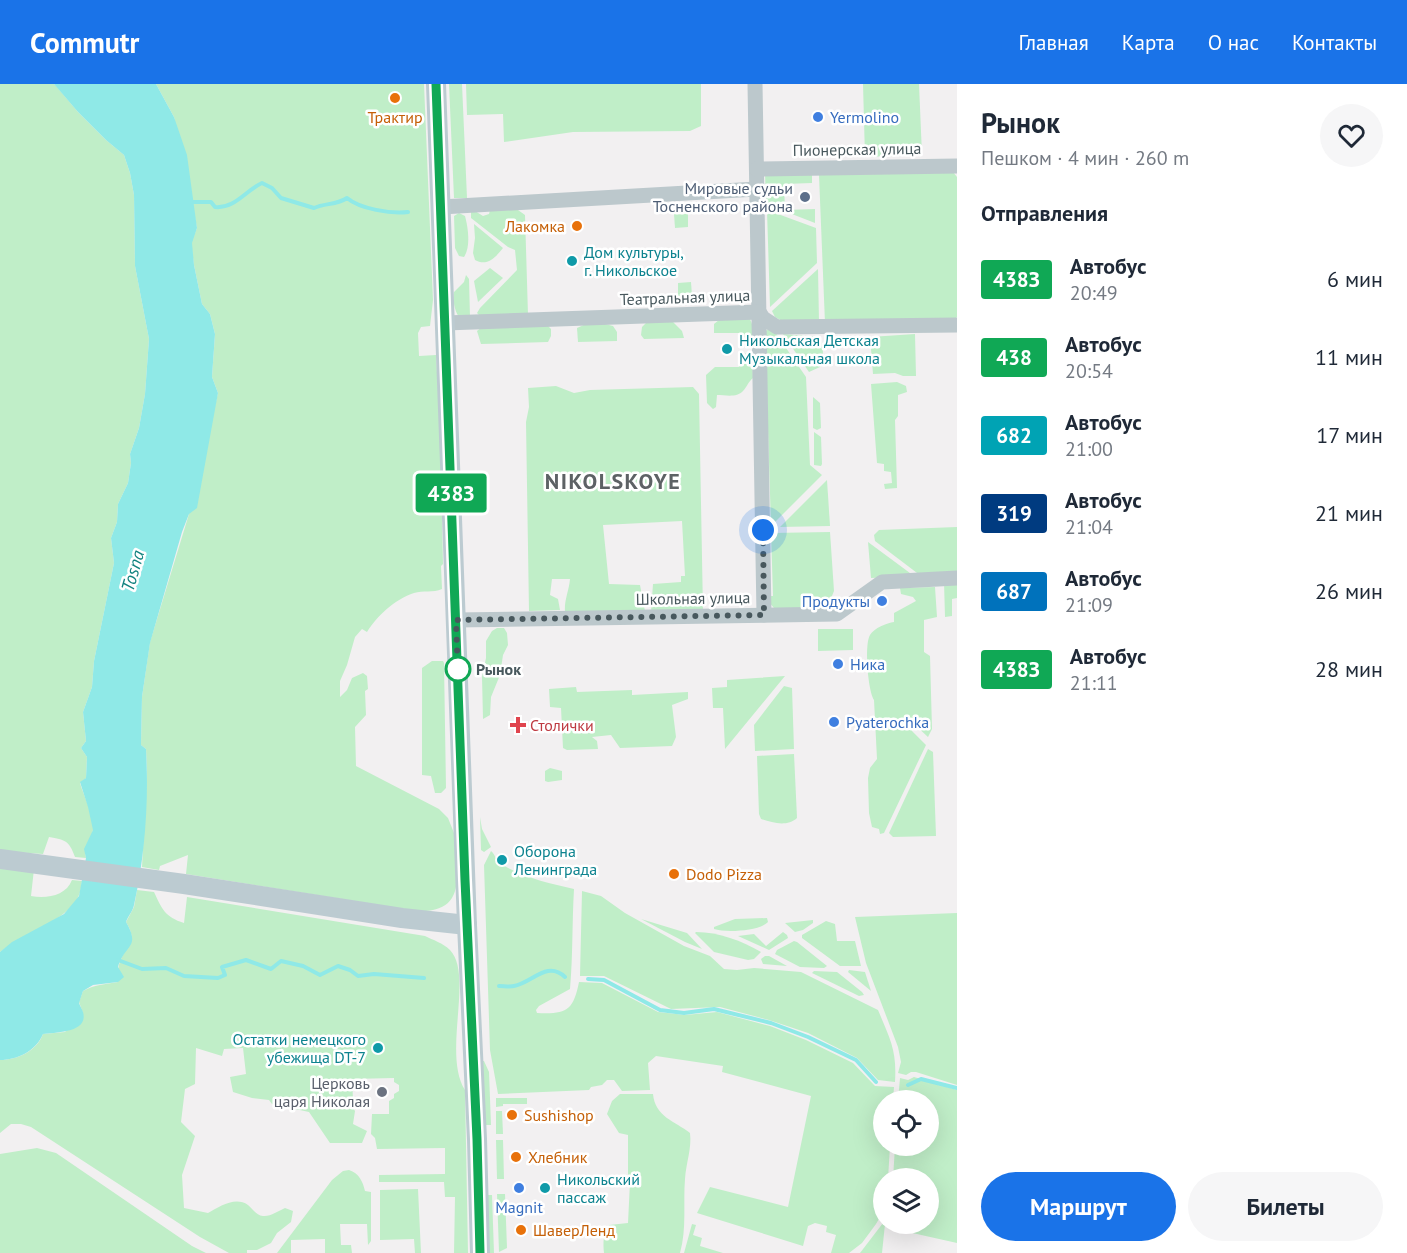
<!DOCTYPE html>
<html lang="ru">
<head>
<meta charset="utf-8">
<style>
  body { margin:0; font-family:"PT Sans",sans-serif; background:#f6f6f7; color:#1f2937; height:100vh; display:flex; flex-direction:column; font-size:22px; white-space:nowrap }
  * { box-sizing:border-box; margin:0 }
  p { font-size:20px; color:#747a83 }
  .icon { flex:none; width:33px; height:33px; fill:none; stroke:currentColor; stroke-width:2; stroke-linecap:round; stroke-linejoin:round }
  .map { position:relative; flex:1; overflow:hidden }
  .sheet { display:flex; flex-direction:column; background:#fff; width:450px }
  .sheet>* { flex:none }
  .badge { padding:0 12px; border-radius:4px; font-size:21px; line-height:39px }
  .controls { position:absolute; left:873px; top:1006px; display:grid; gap:12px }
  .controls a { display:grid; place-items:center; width:66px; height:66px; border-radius:50%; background:#fff; box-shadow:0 6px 24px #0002; font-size:30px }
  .you { position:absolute; width:30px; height:30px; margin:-15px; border:4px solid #fff; border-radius:50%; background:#1a73e8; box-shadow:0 0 0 9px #1a73e833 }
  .map>.badge { position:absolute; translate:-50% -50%; box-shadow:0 0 0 3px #fff }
  h2 { padding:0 24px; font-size:22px; line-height:54px }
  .round { display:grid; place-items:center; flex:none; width:63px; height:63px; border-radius:32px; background:#f6f6f7 }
  .summary { display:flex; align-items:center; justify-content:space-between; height:102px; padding:0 24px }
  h1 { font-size:28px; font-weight:700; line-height:45px }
  .primary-button { display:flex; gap:12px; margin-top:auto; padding:12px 24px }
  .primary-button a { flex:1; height:69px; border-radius:36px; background:#1a73e8; color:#fff; font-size:24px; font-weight:700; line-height:69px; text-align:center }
  .primary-button a+a { background:#f6f6f7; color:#1f2937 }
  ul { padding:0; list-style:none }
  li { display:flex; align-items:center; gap:18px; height:78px; padding:0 24px }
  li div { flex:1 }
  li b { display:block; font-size:22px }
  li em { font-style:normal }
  li .badge { min-width:66px; font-weight:700; text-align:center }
  header { display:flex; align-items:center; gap:36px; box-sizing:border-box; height:84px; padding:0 30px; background:#1a73e8; color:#fff }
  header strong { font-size:28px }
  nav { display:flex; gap:33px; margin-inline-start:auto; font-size:21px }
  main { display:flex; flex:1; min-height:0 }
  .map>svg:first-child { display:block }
  .green { fill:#c0eec8 }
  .water { fill:#8fe9e7 }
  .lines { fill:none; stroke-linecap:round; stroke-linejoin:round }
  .stream { stroke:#8fe9e7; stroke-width:4 }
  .minor { stroke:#bcc8cc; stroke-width:15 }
  .secondary { stroke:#bccbd1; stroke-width:20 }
  .line-casing { stroke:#fff; stroke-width:14 }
  .line { stroke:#10a855; stroke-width:9 }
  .walk { stroke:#48585d; stroke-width:6; stroke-dasharray:0 10.8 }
  .food-dot { fill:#e8710a; stroke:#fff; stroke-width:2 }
  .shop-dot { fill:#3f7fe0; stroke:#fff; stroke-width:2 }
  .service-dot { fill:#5c6f8a; stroke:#fff; stroke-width:2 }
  .culture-dot { fill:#0f9aa8; stroke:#fff; stroke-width:2 }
  .stop-dot { fill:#fff; stroke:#10a855; stroke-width:3 }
  .health-dot { fill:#e0444e; stroke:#fff; stroke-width:2 }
  .worship-dot { fill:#6b7280; stroke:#fff; stroke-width:2 }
  .labels { text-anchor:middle; stroke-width:5; stroke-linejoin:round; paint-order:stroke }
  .food-label { font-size:16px; fill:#c56008; stroke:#fff; text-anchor:start }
  .shop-label { font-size:16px; fill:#366cbe; stroke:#fff; text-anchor:start }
  .street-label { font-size:16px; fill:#48585d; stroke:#fff }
  .service-label { font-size:16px; fill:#4e5e75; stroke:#fff; text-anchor:end }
  .culture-label { font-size:16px; fill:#0d838f; stroke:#fff; text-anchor:start }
  .stop-label { font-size:16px; font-weight:bold; fill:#48585d; stroke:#fff; text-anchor:start }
  .health-label { font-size:16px; fill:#be3a42; stroke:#fff; text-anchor:start }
  .worship-label { font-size:16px; fill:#5b616d; stroke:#fff; text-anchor:end }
  .water-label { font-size:18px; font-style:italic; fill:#11827f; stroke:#fff }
  .district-label { font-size:22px; font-weight:bold; letter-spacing:1.5px; fill:#5d6265; stroke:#fff }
</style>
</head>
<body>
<header>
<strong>Commutr</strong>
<nav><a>Главная</a><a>Карта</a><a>О нас</a><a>Контакты</a></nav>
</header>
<main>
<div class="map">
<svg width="957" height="1169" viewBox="0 0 957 1169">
  <rect width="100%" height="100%" fill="#f2f0f1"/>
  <g class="green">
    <path d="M 0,0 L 54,0 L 56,2 L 78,28 L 106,56 L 124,71 L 130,89 L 134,111 L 135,182 L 149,255 L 145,310 L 139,344 L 130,370 L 131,379 L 128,399 L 118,420 L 117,438 L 111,454 L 114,479 L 94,577 L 92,603 L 83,628 L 86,657 L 81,664 L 87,673 L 86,694 L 80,699 C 84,713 94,731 93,746 C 91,758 83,760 86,774 L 75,773 C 69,756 65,756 49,753 L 43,770 L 0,767 Z"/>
    <path d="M 156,0 L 424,0 L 433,216 L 430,242 L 421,243 L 418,249 L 419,272 L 436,271 L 440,341 L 443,480 L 441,482 L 442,505 C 433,509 423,506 414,509 C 395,515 377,532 367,548 L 362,545 L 355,553 L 347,581 L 340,597 L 340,613 L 347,606 L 352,594 L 363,589 L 367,592 L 368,605 L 365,607 L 366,631 L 355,643 L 356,682 L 439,725 L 448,734 L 454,749 C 456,786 470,829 417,827 L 186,790 L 188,771 L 160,782 L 159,786 L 142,783 L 147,686 L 146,665 L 141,661 L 142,613 L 150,558 L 189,430 L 218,309 L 212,293 L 215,250 L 210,230 L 202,220 L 194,181 L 191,159 L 197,144 L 192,118 L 174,33 Z"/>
    <path d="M 449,0 L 462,0 L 467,114 L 454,114 Z"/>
    <path d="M 466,0 L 701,0 L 701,42 L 690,47 L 573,48 L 504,58 L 503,30 L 467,31 Z"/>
    <path d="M 863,0 L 919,0 L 922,71 L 865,73 Z"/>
    <path d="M 953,88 L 957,93 L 957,233 L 953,237 L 825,239 L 819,91 Z"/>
    <path d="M 765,89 L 812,89 L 812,99 L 784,100 L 785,126 L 815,125 L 815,139 L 766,120 Z"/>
    <path d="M 490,126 L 518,126 L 525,131 L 528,231 L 479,231 L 477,229 L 480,224 L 517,186 L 515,166 L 508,163 L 471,134 L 471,128 L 475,127 L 483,132 L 489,130 Z"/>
    <path d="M 767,126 L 816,144 L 817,179 L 770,223 Z"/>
    <path d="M 459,129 L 465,132 C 468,143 471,163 464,173 L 459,172 L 455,164 L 454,132 Z"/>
    <path d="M 688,129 L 688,143 L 675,144 L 674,130 Z"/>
    <path d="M 474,140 L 503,164 C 496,173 487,183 475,176 L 473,169 L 475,154 Z"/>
    <path d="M 490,184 L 503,194 L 478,218 L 474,197 Z"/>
    <path d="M 818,185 L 819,238 L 784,238 L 775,233 L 772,227 Z"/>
    <path d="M 466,191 L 469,195 L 470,233 L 459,233 C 454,226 453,216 454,208 L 464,198 Z"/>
    <path d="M 691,198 L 692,212 L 678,213 L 678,199 Z"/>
    <path d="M 750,235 L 752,240 L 752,253 L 748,258 L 739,259 L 739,249 L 714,249 L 714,240 L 719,236 Z"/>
    <path d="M 647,238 L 673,238 L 682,247 L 684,254 L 644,255 L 641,251 L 642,243 Z"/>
    <path d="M 601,239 L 613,242 L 617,248 L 617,257 L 578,258 L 577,244 L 586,240 Z"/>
    <path d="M 547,241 L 551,245 L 551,252 L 548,258 L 481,260 L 477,247 L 482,243 Z"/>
    <path d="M 769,244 L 773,245 L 806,293 L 810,381 L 822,391 L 771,442 L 765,248 Z"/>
    <path d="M 783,250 L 820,253 L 823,268 L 820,283 L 809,288 Z"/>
    <path d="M 915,250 L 916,292 L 903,292 L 895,289 L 873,290 L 870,253 Z"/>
    <path d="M 747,269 L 752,271 L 753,294 C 748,298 747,303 743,307 C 737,314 725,311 717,311 L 716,323 L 713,325 L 707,319 L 706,291 L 715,283 L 739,283 L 739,272 Z"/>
    <path d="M 897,298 L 906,302 L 907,308 L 898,311 L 898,332 L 895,336 L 897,404 L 885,405 L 884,400 L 892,399 L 891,388 L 884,387 L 884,380 L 877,379 L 871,300 Z"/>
    <path d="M 556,302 L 574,309 L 590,306 L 693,303 L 699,310 L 703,527 L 651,528 L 653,500 L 681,498 L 681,492 L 685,492 L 682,437 L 603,441 L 609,500 L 640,501 L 645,527 L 565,528 C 564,516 569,507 570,495 L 552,495 L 550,511 L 558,515 L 560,526 L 529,527 L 526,338 L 529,323 L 528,304 Z"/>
    <path d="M 813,313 L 820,319 L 821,344 L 817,346 L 813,344 Z"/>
    <path d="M 814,348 L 821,353 L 822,380 L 821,382 L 814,381 Z"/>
    <path d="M 827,396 L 830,442 L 780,443 Z"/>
    <path d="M 957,443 L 957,489 L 921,492 L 875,457 L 874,451 L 879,446 Z"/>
    <path d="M 830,448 L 834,507 L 827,524 L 774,524 L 769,518 L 769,512 L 773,512 L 771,449 Z"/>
    <path d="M 868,458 L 914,492 L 871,494 Z"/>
    <path d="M 957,497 L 957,514 L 952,515 L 952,532 L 945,533 L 944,498 Z"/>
    <path d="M 935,503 L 937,533 L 924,536 L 924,568 L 930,572 L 932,645 L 928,653 L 912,638 L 912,647 L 926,661 L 884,749 L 880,750 L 879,745 L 872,743 L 869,729 L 868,694 L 870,684 L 877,675 L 874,616 C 868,607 864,561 870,551 C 874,544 887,539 894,538 L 894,529 L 916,517 L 913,513 L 901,510 L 900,504 Z"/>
    <path d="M 497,544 L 504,544 L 507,549 L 508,561 L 503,571 L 500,591 L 491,613 L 490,631 L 483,635 L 482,593 L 486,574 L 486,557 L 492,547 Z"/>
    <path d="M 818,545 L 853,545 L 853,566 L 818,567 Z"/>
    <path d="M 432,577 L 443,577 L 444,579 L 446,704 L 441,709 L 435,709 L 431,692 L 422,691 L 422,584 Z"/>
    <path d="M 785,592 L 725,665 L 723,624 L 713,624 L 712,604 L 727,603 L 727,596 Z"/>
    <path d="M 784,602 L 792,604 L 794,665 L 755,667 L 754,641 Z"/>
    <path d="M 576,603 L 577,608 L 632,606 L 632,611 L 688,608 L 688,615 L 672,621 L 676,653 L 672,662 L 620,664 L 611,651 L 592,653 L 597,657 L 598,665 L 567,666 L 563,664 L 561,624 L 550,623 L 549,605 Z"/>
    <path d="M 928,665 L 933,668 L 936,752 L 893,753 L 889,749 Z"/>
    <path d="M 794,670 L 797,734 C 787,743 773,739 761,735 L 759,730 L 757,672 Z"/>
    <path d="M 550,684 L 562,687 L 562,696 L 548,698 L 545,697 L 545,687 Z"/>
    <path d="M 480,733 L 482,745 L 491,763 L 484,768 L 481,766 Z"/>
    <path d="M 491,767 C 496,771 494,775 501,780 C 524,794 549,799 574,805 C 572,839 573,872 570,905 L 539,922 L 536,926 L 537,929 C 566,930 573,928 579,898 L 602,899 L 658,928 L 685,931 L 717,928 L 770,942 L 806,956 L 853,979 L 875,1002 L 894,1003 L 893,1017 L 884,1017 L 884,1062 L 890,1062 L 888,1095 L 884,1095 L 883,1128 L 876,1140 L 862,1159 L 849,1169 L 831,1169 L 836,1151 L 826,1148 L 827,1142 L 815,1139 L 808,1142 L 803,1162 L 697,1129 L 710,1103 L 788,1123 L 811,1012 L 722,988 L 723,982 L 656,972 L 648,979 L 650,1006 L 622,1007 L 614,996 L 607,996 L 602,1001 L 591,1003 L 589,1006 L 498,1010 L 490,966 L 484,781 Z"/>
    <path d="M 0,783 L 34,785 L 31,812 C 46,815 66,812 72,796 L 82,797 C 81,802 81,807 79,811 C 70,835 21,852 0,868 Z"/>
    <path d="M 137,806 L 154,808 C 162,825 165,833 184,839 L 187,813 L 425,852 C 433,856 443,859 450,866 C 474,891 442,970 465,1006 L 468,1169 L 454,1169 L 455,1113 L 445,1113 L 444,1098 L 379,1098 L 379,1091 L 445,1090 L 445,1064 L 377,1065 L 375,1054 L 371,1050 L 372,1030 L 389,1030 L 389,1017 L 394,1014 L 394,1010 L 399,1007 L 399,1001 L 394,998 L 394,994 L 352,995 L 353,1015 L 351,1021 L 355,1027 L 353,1040 L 367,1047 L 362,1059 L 330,1059 L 309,1028 L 272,1020 L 269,1016 L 252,1014 L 233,1008 L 230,993 L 246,990 L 243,964 L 224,965 L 222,972 L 196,964 L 195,1000 L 185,1005 L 181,1038 L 195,1052 L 182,1091 L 184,1124 L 208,1129 C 219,1123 235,1112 248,1121 C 253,1125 256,1131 263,1132 C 270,1133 278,1127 285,1124 L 293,1127 L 291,1138 L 277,1149 L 271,1159 L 257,1166 L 247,1166 L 247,1169 L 229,1169 L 200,1153 L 31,1043 L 21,1040 L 11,1040 L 0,1049 L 0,976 C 17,976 37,967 43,950 L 65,948 L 83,929 L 79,918 L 83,907 C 94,901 105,900 118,898 C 119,892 117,884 120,878 C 126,860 139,860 126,838 L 134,823 Z"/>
    <path d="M 582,807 L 601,812 L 625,829 L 684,862 L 710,872 L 724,885 L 737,886 L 754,884 L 801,888 L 878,926 C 890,955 897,966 895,998 L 878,996 L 857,974 L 808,949 L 769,936 L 720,923 L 671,925 L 604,892 L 580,892 Z"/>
    <path d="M 957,829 L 957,1001 L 916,988 L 911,988 L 906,991 L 898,989 L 901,978 L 898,963 L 866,879 L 855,833 Z"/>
    <path d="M 767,834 L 768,838 C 760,847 726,849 714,845 L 714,843 L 735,835 Z"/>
    <path d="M 641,835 L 687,849 L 702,865 L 685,858 Z"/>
    <path d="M 813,836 L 813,839 L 803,846 L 795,848 L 785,839 Z"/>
    <path d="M 826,837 L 835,840 L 837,857 L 855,857 L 861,882 L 840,882 L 802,854 L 802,851 Z"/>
    <path d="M 696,848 C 719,848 742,857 761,868 L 754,875 L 748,876 L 714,868 L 695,849 Z"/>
    <path d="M 783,848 L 787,851 L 788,854 L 769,866 L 738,852 L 754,850 L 766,862 Z"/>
    <path d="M 794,857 L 797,858 L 827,882 L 824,884 L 800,883 L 775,870 L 777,866 Z"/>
    <path d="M 765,872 L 769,872 L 787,882 L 763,880 L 761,875 Z"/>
    <path d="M 849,886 L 865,888 L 871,907 L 848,888 Z"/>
    <path d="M 814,887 L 837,888 L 862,908 L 864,911 L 859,912 L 812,889 Z"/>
    <path d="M 482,977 L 484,977 L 489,988 L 491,1041 L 485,1041 Z"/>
    <path d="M 914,993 L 957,1006 L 957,1159 L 890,1144 L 890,1140 L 928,1140 L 928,1095 L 893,1095 L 895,1062 L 928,1062 L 928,1017 L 898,1017 L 900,994 L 908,996 Z"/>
    <path d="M 620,1010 L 653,1010 C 655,1033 675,1037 690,1049 C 692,1064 686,1079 685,1095 C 683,1120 687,1144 680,1169 L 604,1169 C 603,1159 603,1149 609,1141 L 628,1139 L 630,1098 L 628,1093 L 628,1051 L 619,1049 L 607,1030 L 612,1017 Z"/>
    <path d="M 496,1014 L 527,1014 L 527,1020 L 503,1020 L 503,1022 L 496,1023 Z"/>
    <path d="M 496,1027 L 502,1027 L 503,1050 L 496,1050 Z"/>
    <path d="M 496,1056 L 503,1056 L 504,1095 L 497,1095 Z"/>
    <path d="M 37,1064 L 56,1069 L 192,1162 L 206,1169 L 0,1169 L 0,1070 Z"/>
    <path d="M 349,1086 C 359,1089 363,1098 365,1107 L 371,1108 L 371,1157 L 368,1161 L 367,1140 L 340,1140 L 341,1161 L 351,1161 L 352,1169 L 325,1169 L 325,1155 L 291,1156 L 291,1169 L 277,1169 L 332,1096 L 343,1087 Z"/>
    <path d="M 418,1105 L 421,1169 L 415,1169 L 414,1155 L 380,1156 L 380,1106 Z"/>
    <path d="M 497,1110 L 505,1110 L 507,1164 L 499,1168 Z"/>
    <path d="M 486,1111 L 492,1111 L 494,1169 L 487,1169 Z"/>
    <path d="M 883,1139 L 885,1140 L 882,1169 L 860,1169 Z"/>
    <path d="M 692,1140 L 696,1141 L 693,1151 L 702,1154 L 700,1162 L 723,1169 L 684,1169 Z"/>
  </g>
  <path class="water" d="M 54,0 L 156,0 L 174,33 L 187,71 L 197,144 L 192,159 L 194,181 L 202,220 L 210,230 L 215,250 L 212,293 L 218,309 L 197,424 L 189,430 L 182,448 L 150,559 L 142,613 L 141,661 L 146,665 C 149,717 145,771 134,821 C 133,827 128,832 126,838 C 141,864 125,860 118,883 L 124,893 L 118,898 L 93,901 L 83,907 L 79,919 C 80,922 82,925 83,928 C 89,949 55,948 43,950 C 36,967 17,976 0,976 L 0,868 L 12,858 L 64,830 L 79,812 L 86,774 L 84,765 L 93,746 L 88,723 L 80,698 L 86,694 L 87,673 L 81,664 L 86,657 L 83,628 L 92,603 L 94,577 L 114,479 L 111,454 L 117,438 L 118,420 L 128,399 L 131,379 L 130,370 L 139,344 L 145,310 L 149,255 L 135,182 L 134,111 L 130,89 L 124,71 L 106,56 L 78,28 Z"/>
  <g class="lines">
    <g class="stream">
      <path d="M 192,118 L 211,118 L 215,123 C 235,125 246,106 262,99 L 272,104 L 281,114 L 314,124 C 325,119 337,121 347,114 C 360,125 391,130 408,128"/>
      <path d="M 118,876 L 142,885 L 166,884 L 184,892 L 218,894 L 225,891 L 222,883 L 246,876 L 271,885 L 281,877 L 303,882 L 320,891 L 338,882 L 350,886 L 358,892 L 374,890 L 424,894"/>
      <path d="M 588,895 L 604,896 L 660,926 L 684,929 L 714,925 L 771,939 L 808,953 L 856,976 L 876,998"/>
      <path d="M 499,902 C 504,902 510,903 514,902 C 532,899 547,876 565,893"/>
      <path d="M 908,1001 L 921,995 L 957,1004"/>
    </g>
    <g class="minor">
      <path d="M 755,0 L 764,531"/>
      <path d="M 757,85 L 957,82"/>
      <path d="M 441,123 L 757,105"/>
      <path d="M 759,228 L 763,234 L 777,243 L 957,241"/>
      <path d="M 445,239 L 759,228"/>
      <path d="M 456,536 L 837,530 L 882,498 L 957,494"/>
    </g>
    <g class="secondary">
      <path d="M 436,0 L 467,841 L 477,1055 L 480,1169"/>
      <path d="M 0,775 L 184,800 L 402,834 L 467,841"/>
    </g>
  </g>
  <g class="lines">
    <g class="line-casing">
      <path id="line" d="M 436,0 L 465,796 L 477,1055 L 480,1169"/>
    </g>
    <use href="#line" class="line"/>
    <path class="walk" d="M 458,585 L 458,592 L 456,536 L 764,531 L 763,446"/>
  </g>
  <g class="food-dot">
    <circle cx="395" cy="14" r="6"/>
    <circle cx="577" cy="142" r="6"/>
    <circle cx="674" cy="790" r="6"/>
    <circle cx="512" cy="1031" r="6"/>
    <circle cx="516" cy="1073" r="6"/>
    <circle cx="521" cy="1146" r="6"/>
  </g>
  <g class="shop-dot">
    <circle cx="818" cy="33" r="6"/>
    <circle cx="882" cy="517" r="6"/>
    <circle cx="838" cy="580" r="6"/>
    <circle cx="834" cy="638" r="6"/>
    <circle cx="519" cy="1104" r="6"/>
  </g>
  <circle class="service-dot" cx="805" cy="113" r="6"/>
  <g class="culture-dot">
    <circle cx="572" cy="177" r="6"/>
    <circle cx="727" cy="265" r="6"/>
    <circle cx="502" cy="776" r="6"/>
    <circle cx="378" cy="964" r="6"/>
    <circle cx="545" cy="1104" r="6"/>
  </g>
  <circle class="stop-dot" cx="458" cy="585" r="12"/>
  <path class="health-dot" d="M515 632h6v6h6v6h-6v6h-6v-6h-6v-6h6z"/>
  <circle class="worship-dot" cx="382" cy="1008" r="6"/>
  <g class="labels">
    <g class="food-label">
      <text x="395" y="39" text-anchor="middle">Трактир</text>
      <text x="565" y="148" text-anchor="end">Лакомка</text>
      <text x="686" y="796">Dodo Pizza</text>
      <text x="524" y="1037">Sushishop</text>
      <text x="528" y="1079">Хлебник</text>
      <text x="533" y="1152">ШаверЛенд</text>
    </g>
    <g class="shop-label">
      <text x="830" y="39">Yermolino</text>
      <text x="870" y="523" text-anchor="end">Продукты</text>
      <text x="850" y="586">Ника</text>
      <text x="846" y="644">Pyaterochka</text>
      <text x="519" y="1129" text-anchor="middle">Magnit</text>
    </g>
    <g class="street-label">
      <text transform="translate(857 65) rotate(-1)" y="6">Пионерская улица</text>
      <text transform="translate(685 213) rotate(-2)" y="6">Театральная улица</text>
      <text transform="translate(693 514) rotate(-1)" y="6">Школьная улица</text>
    </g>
    <g class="service-label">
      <text x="793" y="110">Мировые судьи<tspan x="793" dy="18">Тосненского района</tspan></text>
    </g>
    <g class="culture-label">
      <text x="584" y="174">Дом культуры,<tspan x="584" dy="18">г. Никольское</tspan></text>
      <text x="739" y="262">Никольская Детская<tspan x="739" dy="18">Музыкальная школа</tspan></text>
      <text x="514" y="773">Оборона<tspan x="514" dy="18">Ленинграда</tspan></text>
      <text x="366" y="961" text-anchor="end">Остатки немецкого<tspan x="366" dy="18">убежища DT-7</tspan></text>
      <text x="557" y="1101">Никольский<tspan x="557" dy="18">пассаж</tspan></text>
    </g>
    <g class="stop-label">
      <text x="476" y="591">Рынок</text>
    </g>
    <g class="health-label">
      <text x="530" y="647">Столички</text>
    </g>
    <g class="worship-label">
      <text x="370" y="1005">Церковь<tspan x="370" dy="18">царя Николая</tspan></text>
    </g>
    <g class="water-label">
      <text transform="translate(133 487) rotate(-74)" y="6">Tosna</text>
    </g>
    <g class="district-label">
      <text x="613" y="405">NIKOLSKOYE</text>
    </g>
  </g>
</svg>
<div class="controls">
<a><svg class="icon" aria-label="locate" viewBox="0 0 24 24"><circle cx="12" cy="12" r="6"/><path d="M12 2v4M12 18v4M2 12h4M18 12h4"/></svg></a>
<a><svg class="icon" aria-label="layers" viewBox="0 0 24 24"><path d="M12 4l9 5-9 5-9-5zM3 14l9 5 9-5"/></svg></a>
</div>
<div class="you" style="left:763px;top:446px"></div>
<b class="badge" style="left:451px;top:409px;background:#10a855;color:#fff">438З</b>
</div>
<section class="sheet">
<div class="summary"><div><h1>Рынок</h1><p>Пешком · 4 мин · 260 m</p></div><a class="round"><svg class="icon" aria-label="heart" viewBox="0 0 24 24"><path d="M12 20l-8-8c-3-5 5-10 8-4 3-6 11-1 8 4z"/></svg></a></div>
<h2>Отправления</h2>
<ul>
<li><span class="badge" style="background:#10a855;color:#fff">438З</span><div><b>Автобус</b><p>20:49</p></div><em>6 мин</em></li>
<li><span class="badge" style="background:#10a855;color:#fff">438</span><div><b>Автобус</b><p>20:54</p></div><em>11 мин</em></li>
<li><span class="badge" style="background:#00a3b4;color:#fff">682</span><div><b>Автобус</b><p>21:00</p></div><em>17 мин</em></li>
<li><span class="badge" style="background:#003b80;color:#fff">319</span><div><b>Автобус</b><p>21:04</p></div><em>21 мин</em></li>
<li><span class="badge" style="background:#0072bc;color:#fff">687</span><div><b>Автобус</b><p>21:09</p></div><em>26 мин</em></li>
<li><span class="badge" style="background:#10a855;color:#fff">438З</span><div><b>Автобус</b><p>21:11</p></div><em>28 мин</em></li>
</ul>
<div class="primary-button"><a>Маршрут</a><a>Билеты</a></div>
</section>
</main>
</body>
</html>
